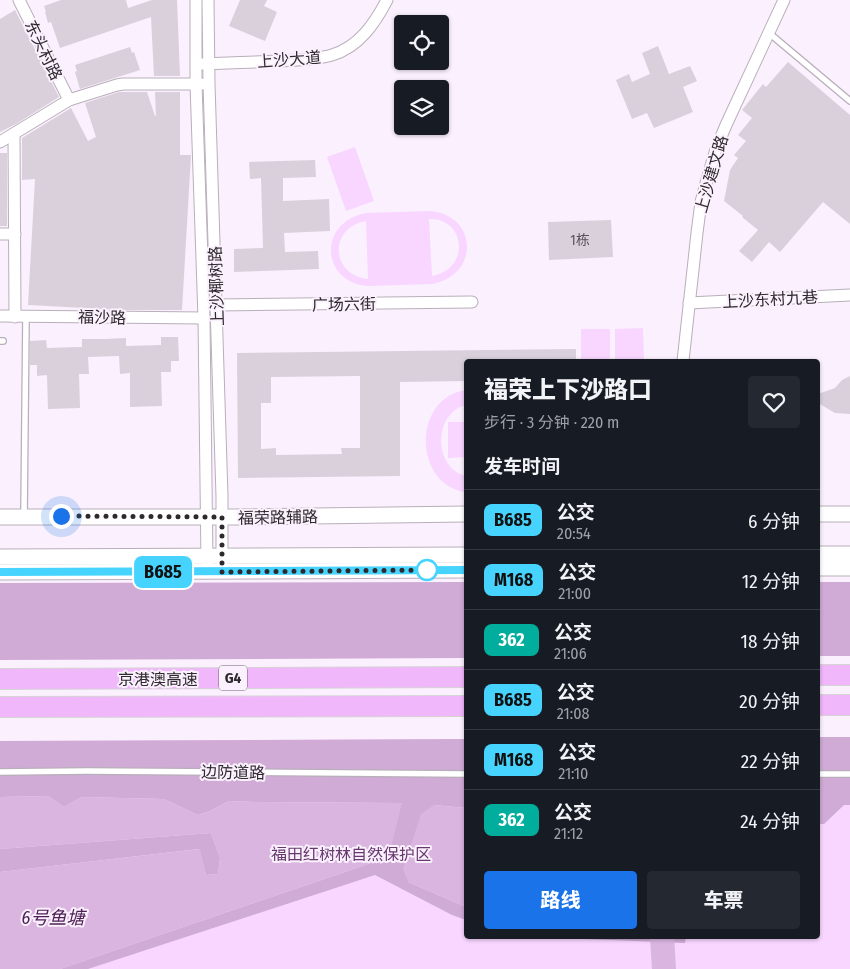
<!DOCTYPE html>
<html lang="zh">
<head>
<meta charset="utf-8">
<style>
  body { margin:0; font-family:"Fira Sans Condensed","Noto Sans SC",sans-serif; background:#242831; color:#f1f3f6; height:100vh; display:flex; flex-direction:column; font-size:19px; white-space:nowrap }
  * { box-sizing:border-box; margin:0 }
  p { font-size:16px; color:#9ea1a6 }
  .icon { flex:none; width:28px; height:28px; fill:none; stroke:currentColor; stroke-width:2; stroke-linecap:round; stroke-linejoin:round }
  .map { position:relative; flex:1; overflow:hidden }
  .sheet { position:absolute; left:464px; top:359px; width:356px; height:580px; display:flex; flex-direction:column; background:#171b24; border-radius:5px; box-shadow:0 1px 4px #0004 }
  .sheet>* { flex:none }
  .badge { padding:0 10px; border-radius:8px; font-size:18px; line-height:32px }
  .controls { position:absolute; left:394px; top:15px; display:grid; gap:10px }
  .controls a { display:grid; place-items:center; width:55px; height:55px; border-radius:5px; background:#171b24; box-shadow:0 1px 4px #0004; font-size:25px }
  .you { position:absolute; width:25px; height:25px; margin:-12px; border:4px solid #fff; border-radius:50%; background:#1a73e8; box-shadow:0 0 0 8px #1a73e833 }
  .map>.badge { position:absolute; translate:-50% -50%; box-shadow:0 0 0 2px #fff }
  h2 { padding:0 20px; font-size:19px; line-height:45px }
  .round { display:grid; place-items:center; flex:none; width:52px; height:52px; border-radius:5px; background:#242831 }
  .head { display:flex; align-items:center; justify-content:space-between; height:85px; padding:0 20px }
  h1 { font-size:24px; font-weight:800; line-height:38px }
  .cta { display:flex; gap:10px; margin-top:auto; padding:10px 20px }
  .cta a { flex:1; height:58px; border-radius:5px; background:#1a73e8; color:#fff; font-size:20px; font-weight:800; line-height:58px; text-align:center }
  .cta a+a { background:#242831; color:#f1f3f6 }
  ul { padding:0; list-style:none }
  li { display:flex; align-items:center; gap:15px; height:60px; padding:0 20px; border-top:1px solid #363941 }
  li div { flex:1 }
  li b { display:block; font-size:19px }
  li em { font-style:normal }
  li .badge { min-width:55px; font-weight:700; text-align:center }
  .map>svg:first-child { display:block }
  .green { fill:#f8d6ff; fill-rule:evenodd }
  .forest { fill:#cfabd6 }
  .water { fill:#d9b5e0 }
  .lines { fill:none; stroke-linecap:round; stroke-linejoin:round }
  .river { stroke:#d9b5e0; stroke-width:24 }
  .building { fill:#dad0dc; fill-rule:evenodd }
  .lane-casing { stroke:#b9afba; stroke-width:8 }
  .street-casing { stroke:#b9afba; stroke-width:13 }
  .secondary-casing { stroke:#b9afba; stroke-width:17 }
  .highway-casing { stroke:#d5d4d5; stroke-width:22 }
  .lane { stroke:#fff; stroke-width:5.5 }
  .street { stroke:#fff; stroke-width:11 }
  .secondary { stroke:#fff; stroke-width:15 }
  .highway { stroke:#f1b7fb; stroke-width:20 }
  .line-casing { stroke:#fff; stroke-width:11 }
  .line { stroke:#46d4ff; stroke-width:8 }
  .walk { stroke:#2d292d; stroke-width:5; stroke-dasharray:0 9 }
  .stop-dot { fill:#fff; stroke:#46d4ff; stroke-width:2.5 }
  .labels { text-anchor:middle; stroke-width:4; stroke-linejoin:round; paint-order:stroke }
  .number-label { font-size:14px; fill:#585359 }
  .shield { fill:#fbf0fd; stroke:#6b656b; stroke-width:1 }
  .shield-label { font-size:15px; font-weight:bold; fill:#2d292d }
  .street-label { font-size:16px; fill:#2d292d; stroke:#fbf0fd }
  .park-label { font-size:16px; fill:#66386e; stroke:#fbf0fd }
  .water-label { font-size:18px; font-style:italic; fill:#4e2156; stroke:#fbf0fd }
</style>
</head>
<body>
<div class="map">
<svg width="850" height="969" viewBox="0 0 850 969">
  <rect width="100%" height="100%" fill="#fbf0fd"/>
  <g class="green">
    <path d="M 355,147 L 374,201 L 346,211 L 327,157 Z"/>
    <path d="M 430,211 C 478,215 480,275 432,284 L 368,286 C 320,282 318,222 366,213 ZM 429,219 C 466,218 471,269 432,276 ZM 366,221 L 368,278 L 368,279 C 330,275 329,227 366,221 Z"/>
    <path d="M 643,328 L 644,361 L 615,361 L 615,329 Z"/>
    <rect x="581" y="329" width="29" height="32"/>
    <path d="M 466,390 L 466,405 C 433,413 433,468 466,476 L 466,492 C 414,486 411,398 466,390 Z"/>
    <path d="M 448,422 L 466,422 L 466,457 L 448,458 Z"/>
    <path d="M 818,737 L 850,737 L 850,969 L 0,969 L 0,741 L 466,739 L 466,936 L 818,936 Z"/>
  </g>
  <g class="forest">
    <path d="M 466,582 L 466,658 L 0,660 L 0,583 Z"/>
    <rect x="818" y="582" width="32" height="74"/>
    <path d="M 818,737 L 850,737 L 850,805 L 844,805 L 824,824 L 818,824 Z"/>
    <path d="M 466,739 L 466,808 L 434,805 L 408,882 L 466,907 L 466,920 L 452,915 L 375,875 L 88,969 L 60,969 L 377,861 L 402,803 L 257,802 L 229,801 L 210,811 L 198,815 L 164,799 L 81,797 L 64,807 L 48,796 L 0,797 L 0,741 Z"/>
    <path d="M 211,833 L 220,858 L 218,874 L 206,875 L 199,849 L 0,872 L 0,849 Z"/>
    <path d="M 510,936 L 686,936 L 685,943 Z"/>
  </g>
  <g class="water">
    <path d="M 48,796 L 64,807 L 81,797 L 164,799 L 198,815 L 210,811 L 229,801 L 257,802 L 402,803 L 390,851 L 377,861 L 60,969 L 0,969 L 0,872 L 200,849 L 206,875 L 218,874 L 220,858 L 211,833 L 0,849 L 0,797 Z"/>
    <path d="M 434,805 L 466,808 L 466,907 L 408,882 L 403,869 L 421,814 Z"/>
  </g>
  <g class="lines">
    <path class="river" d="M 662,936 L 664,969"/>
  </g>
  <g class="building">
    <path d="M 61,0 L 126,0 L 128,8 L 152,0 L 177,0 L 180,76 L 154,76 L 151,17 L 60,48 L 51,22 L 48,23 L 45,12 L 46,12 L 44,6 Z"/>
    <path d="M 240,0 L 267,0 L 264,6 L 277,12 L 265,41 L 229,26 Z"/>
    <path d="M 15,10 L 59,97 L 16,124 L 0,132 L 0,19 Z"/>
    <path d="M 658,46 L 669,74 L 690,66 L 697,81 L 683,87 L 693,112 L 654,128 L 647,113 L 632,119 L 616,80 L 629,74 L 632,82 L 650,74 L 642,53 Z"/>
    <path d="M 130,47 L 132,53 L 134,52 L 140,70 L 80,89 L 75,72 L 77,71 L 75,65 Z"/>
    <path d="M 788,62 L 850,115 L 850,224 L 823,202 L 780,252 L 769,242 L 752,262 L 739,251 L 758,230 L 742,217 L 743,216 L 724,201 L 730,170 L 738,158 L 734,155 L 746,141 L 738,135 L 752,118 L 742,110 L 763,84 L 766,87 Z"/>
    <path d="M 119,92 L 147,92 L 155,116 L 156,116 L 155,92 L 180,92 L 180,155 L 191,155 L 182,310 L 122,310 L 28,305 L 35,179 L 22,180 L 22,138 L 71,108 L 88,141 L 96,137 L 85,103 Z"/>
    <rect x="0" y="153" width="7" height="73"/>
    <path d="M 315,160 L 316,177 L 283,178 L 283,201 L 329,199 L 330,231 L 284,233 L 285,252 L 318,251 L 319,269 L 234,272 L 234,249 L 263,248 L 261,178 L 250,179 L 249,162 Z"/>
    <path d="M 611,220 L 613,257 L 549,260 L 548,222 Z"/>
    <path d="M 161,337 L 178,337 L 179,361 L 171,361 L 171,372 L 161,372 L 162,406 L 130,407 L 130,373 L 120,374 L 119,356 L 88,357 L 89,374 L 79,374 L 80,408 L 48,409 L 47,375 L 37,376 L 37,365 L 30,365 L 30,341 L 46,340 L 47,348 L 77,347 L 82,347 L 82,339 L 105,339 L 126,338 L 126,346 L 161,345 Z"/>
    <path d="M 576,349 L 576,361 L 466,361 L 466,381 L 400,382 L 400,476 L 238,478 L 237,353 ZM 360,376 L 360,448 L 341,448 L 342,454 L 276,455 L 276,448 L 261,449 L 261,403 L 271,403 L 271,377 Z"/>
    <path d="M 850,376 L 850,414 L 835,413 L 818,403 L 818,394 L 835,388 L 842,380 Z"/>
  </g>
  <g class="lines">
    <g class="lane-casing">
      <g id="lane">
        <path d="M 769,33 L 850,101"/>
        <path d="M 0,341 L 3,341"/>
        <path d="M 24,516 L 26,317"/>
        <path d="M 0,772 L 86,771 L 466,774"/>
        <path d="M 818,774 L 850,774"/>
      </g>
    </g>
    <g class="street-casing">
      <g id="street">
        <path d="M 19,0 L 69,100"/>
        <path d="M 196,0 L 196,84 L 204,318 L 207,563"/>
        <path d="M 208,0 L 209,84 L 222,496 L 222,562"/>
        <path d="M 202,64 C 228,63 253,62 279,61 C 296,60 315,60 332,55 C 359,47 375,23 387,0"/>
        <path d="M 14,134 L 15,317"/>
        <path d="M 0,142 L 69,100 L 117,85 L 123,84 L 202,84"/>
        <path d="M 0,234 L 15,234"/>
        <path d="M 689,303 L 850,295"/>
        <path d="M 217,305 L 472,302"/>
        <path d="M 0,316 L 204,318"/>
        <path d="M 683,361 L 697,233 L 701,202 L 708,176 L 716,149 L 726,125 L 784,0"/>
      </g>
    </g>
    <g class="secondary-casing">
      <g id="secondary">
        <path d="M 818,514 L 850,514"/>
        <path d="M 0,517 L 237,517 L 466,514"/>
        <path d="M 818,554 L 850,554"/>
        <path d="M 0,557 L 466,555"/>
        <path d="M 818,568 L 850,568"/>
        <path d="M 0,572 L 466,570"/>
      </g>
    </g>
    <g class="highway-casing">
      <g id="highway">
        <path d="M 818,675 L 850,675"/>
        <path d="M 0,679 L 466,677"/>
        <path d="M 818,705 L 850,705"/>
        <path d="M 0,707 L 466,706"/>
      </g>
    </g>
    <use href="#lane" class="lane"/>
    <use href="#street" class="street"/>
    <use href="#secondary" class="secondary"/>
    <use href="#highway" class="highway"/>
  </g>
  <g class="lines">
    <g class="line-casing">
      <path id="line" d="M 0,572 L 466,570"/>
    </g>
    <use href="#line" class="line"/>
    <path class="walk" d="M 61,516 L 222,517 L 222,572 L 428,570 L 427,570"/>
  </g>
  <circle class="stop-dot" cx="427" cy="570" r="10"/>
  <g class="labels">
    <g class="number-label">
      <text x="580" y="245">1栋</text>
    </g>
    <rect class="shield" x="219" y="665.5" width="28" height="25" rx="4"/>
    <g class="shield-label">
      <text x="233" y="683">G4</text>
    </g>
    <g class="street-label">
      <text transform="translate(44 50) rotate(64)" y="6">东头村路</text>
      <text transform="translate(289 59) rotate(-4)" y="6">上沙大道</text>
      <text transform="translate(711 174) rotate(-74)" y="6">上沙建文路</text>
      <text transform="translate(216 286) rotate(-92)" y="6">上沙椰树路</text>
      <text transform="translate(770 299) rotate(-3)" y="6">上沙东村九巷</text>
      <text transform="translate(344 304) rotate(-1)" y="6">广场六街</text>
      <text transform="translate(102 317) rotate(1)" y="6">福沙路</text>
      <text transform="translate(278 517) rotate(-1)" y="6">福荣路辅路</text>
      <text x="158" y="685">京港澳高速</text>
      <text transform="translate(233 772) rotate(1)" y="6">边防道路</text>
    </g>
    <g class="park-label">
      <text x="351" y="860">福田红树林自然保护区</text>
    </g>
    <g class="water-label">
      <text x="53" y="924">6号鱼塘</text>
    </g>
  </g>
</svg>
<div class="controls">
<a><svg class="icon" aria-label="locate" viewBox="0 0 24 24"><circle cx="12" cy="12" r="6"/><path d="M12 2v4M12 18v4M2 12h4M18 12h4"/></svg></a>
<a><svg class="icon" aria-label="layers" viewBox="0 0 24 24"><path d="M12 4l9 5-9 5-9-5zM3 14l9 5 9-5"/></svg></a>
</div>
<div class="you" style="left:61px;top:516px"></div>
<b class="badge" style="left:163px;top:572px;background:#46d4ff;color:#111">B685</b>
<section class="sheet">
<div class="head"><div><h1>福荣上下沙路口</h1><p>步行 · 3 分钟 · 220 m</p></div><a class="round"><svg class="icon" aria-label="heart" viewBox="0 0 24 24"><path d="M12 20l-8-8c-3-5 5-10 8-4 3-6 11-1 8 4z"/></svg></a></div>
<h2>发车时间</h2>
<ul>
<li><span class="badge" style="background:#46d4ff;color:#111">B685</span><div><b>公交</b><p>20:54</p></div><em>6 分钟</em></li>
<li><span class="badge" style="background:#46d4ff;color:#111">M168</span><div><b>公交</b><p>21:00</p></div><em>12 分钟</em></li>
<li><span class="badge" style="background:#01ad9c;color:#fff">362</span><div><b>公交</b><p>21:06</p></div><em>18 分钟</em></li>
<li><span class="badge" style="background:#46d4ff;color:#111">B685</span><div><b>公交</b><p>21:08</p></div><em>20 分钟</em></li>
<li><span class="badge" style="background:#46d4ff;color:#111">M168</span><div><b>公交</b><p>21:10</p></div><em>22 分钟</em></li>
<li><span class="badge" style="background:#01ad9c;color:#fff">362</span><div><b>公交</b><p>21:12</p></div><em>24 分钟</em></li>
</ul>
<div class="cta"><a>路线</a><a>车票</a></div>
</section>
</div>
</body>
</html>
